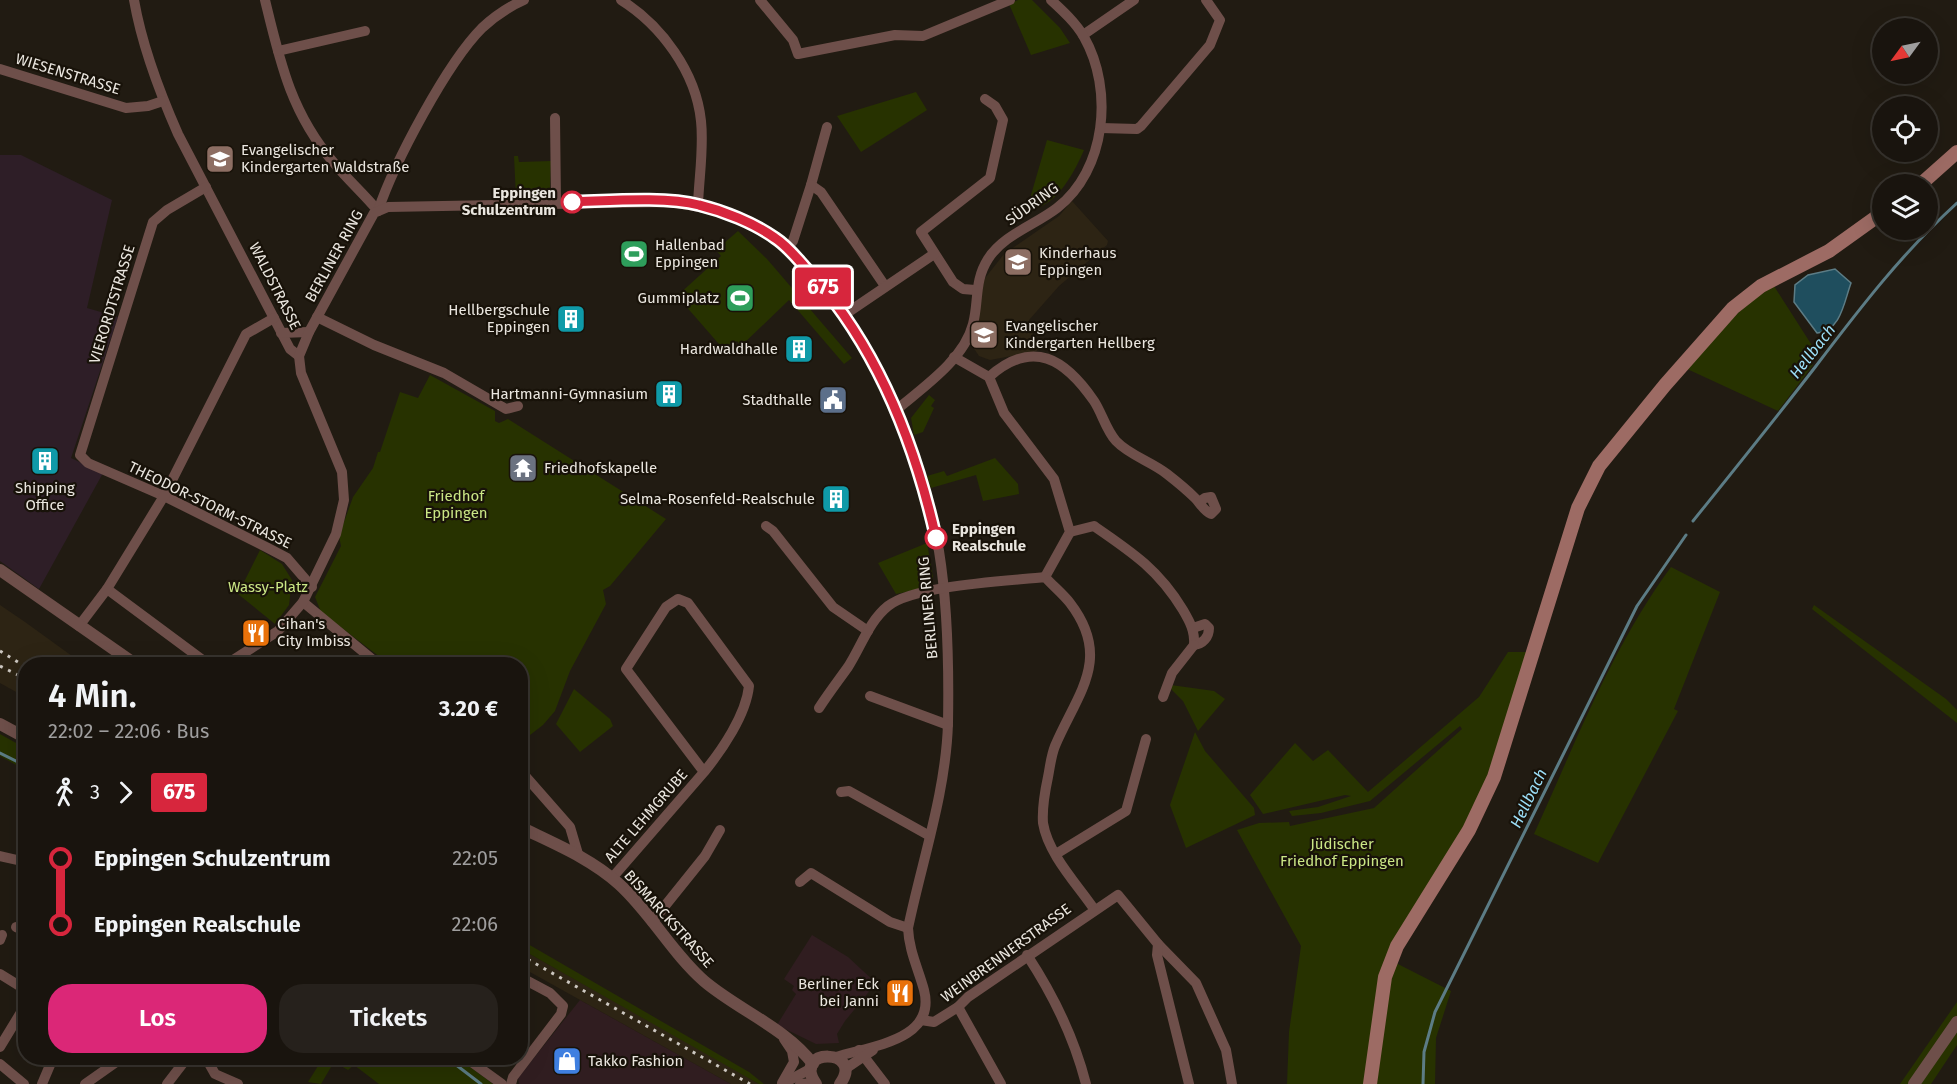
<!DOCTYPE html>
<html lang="de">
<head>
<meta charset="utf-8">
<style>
  body { margin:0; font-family:"Fira Sans",sans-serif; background:#26211c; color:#f1f3f6; height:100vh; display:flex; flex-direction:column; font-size:22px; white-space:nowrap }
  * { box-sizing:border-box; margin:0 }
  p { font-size:20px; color:#9f9e9e }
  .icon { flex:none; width:33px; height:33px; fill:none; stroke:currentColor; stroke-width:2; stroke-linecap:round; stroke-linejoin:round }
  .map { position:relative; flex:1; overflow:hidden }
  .drawer { position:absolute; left:18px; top:657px; width:510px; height:408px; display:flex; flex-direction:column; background:#19140e; border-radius:24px; box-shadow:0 6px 24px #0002,0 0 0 2px #37332e }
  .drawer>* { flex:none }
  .badge { padding:0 12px; border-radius:4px; font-size:21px; line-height:39px }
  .needle { width:39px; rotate:237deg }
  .fabs { position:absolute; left:1872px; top:18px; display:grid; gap:12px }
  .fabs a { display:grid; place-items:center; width:66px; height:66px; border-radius:50%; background:#19140e; box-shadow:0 6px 24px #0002,0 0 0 2px #37332e; font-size:30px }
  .map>.badge { position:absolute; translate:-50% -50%; box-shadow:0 0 0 3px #fff }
  .legs { display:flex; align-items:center; gap:9px; height:66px; padding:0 30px; font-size:20px }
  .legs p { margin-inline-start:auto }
  .head { display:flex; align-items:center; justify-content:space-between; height:102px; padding:0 30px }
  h1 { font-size:33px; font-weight:600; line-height:45px }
  .primary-button { display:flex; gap:12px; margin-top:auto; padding:12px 30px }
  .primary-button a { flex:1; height:69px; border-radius:24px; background:#db2777; color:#fff; font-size:24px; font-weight:600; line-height:69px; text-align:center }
  .primary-button a+a { background:#26211c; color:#f1f3f6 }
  ul { padding:0 30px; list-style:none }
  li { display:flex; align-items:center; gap:21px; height:66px; font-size:22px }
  li i { display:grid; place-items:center; width:9px; height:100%; margin:0 8px; background:currentColor }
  li i::after { content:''; width:15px; height:15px; margin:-8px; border:4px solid; border-radius:50%; background:#19140e }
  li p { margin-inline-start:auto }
  li:first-child i { background:linear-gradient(#0000 50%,currentColor 0) }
  li:last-child i { background:linear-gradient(currentColor 50%,#0000 0) }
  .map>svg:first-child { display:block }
  .commercial { fill:#301d20 }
  .industrial { fill:#2e1e27 }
  .built { fill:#2d2414 }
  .green { fill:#273200 }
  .water { fill:#1f4e5e; stroke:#5c7c85; stroke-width:1.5 }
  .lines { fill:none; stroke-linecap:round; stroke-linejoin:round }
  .stream { stroke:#5c7c85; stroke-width:3 }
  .minor { stroke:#6e4f4a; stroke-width:10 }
  .tertiary { stroke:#6e4f4a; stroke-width:12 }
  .secondary { stroke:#9d6b64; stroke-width:14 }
  .rail { stroke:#ccc7c0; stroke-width:3; stroke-dasharray:3 6; stroke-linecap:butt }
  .line-1-casing { stroke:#fff; stroke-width:14 }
  .line-1 { stroke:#d7263d; stroke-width:9 }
  .stop-1-dot { fill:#fff; stroke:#d7263d; stroke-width:3 }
  .labels { text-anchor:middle; stroke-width:4.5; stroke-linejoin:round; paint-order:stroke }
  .street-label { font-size:15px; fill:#eae6df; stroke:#181209 }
  .poi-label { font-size:15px; fill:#eae6df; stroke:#181209; text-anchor:start }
  .stop-label { font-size:15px; font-weight:bold; fill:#eae6df; stroke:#181209; text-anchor:end }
  .park-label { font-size:15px; fill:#cae685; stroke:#181209 }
  .water-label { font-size:16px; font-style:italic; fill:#9cdff8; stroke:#181209 }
</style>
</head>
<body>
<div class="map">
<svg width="1957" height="1084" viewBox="0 0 1957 1084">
  <rect width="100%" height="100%" fill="#211b12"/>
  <g class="commercial">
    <path d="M 812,935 L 848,957 L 876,983 L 845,1021 L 837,1034 L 839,1043 L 816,1044 L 777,1025 L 796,994 L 792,990 L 794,986 L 784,979 Z"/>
    <path d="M 580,1000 L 731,1084 L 519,1084 L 518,1078 Z"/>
  </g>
  <path class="industrial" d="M 0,155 L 21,155 L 112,200 L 87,308 L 118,317 L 71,458 L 103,473 L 39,589 L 0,561 Z"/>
  <g class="built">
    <path d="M 1072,201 L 1108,241 L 1107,245 L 1059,286 L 1029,320 L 1037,351 L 990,360 L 979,356 L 971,344 L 978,325 L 982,282 L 1004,254 L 1059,216 Z"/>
    <path d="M 0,605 L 25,622 L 83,664 L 26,664 L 25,697 L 0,683 Z"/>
    <path d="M 521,949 L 710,1055 L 759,1084 L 731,1084 L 521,967 Z"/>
  </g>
  <g class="green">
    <path d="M 1018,0 L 1032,0 L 1060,28 L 1070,43 L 1031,55 L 1009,4 Z"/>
    <path d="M 916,92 L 927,110 L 861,152 L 837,116 Z"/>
    <path d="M 1047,140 L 1084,150 C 1075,171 1059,201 1037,208 L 1031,204 L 1031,195 Z"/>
    <path d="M 514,156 L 518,156 L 519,162 L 551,161 L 550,189 L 539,197 L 516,198 Z"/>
    <path d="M 738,231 L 767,259 L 852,358 L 844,364 L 789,300 L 741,346 L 737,341 L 725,351 L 677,296 L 721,256 L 716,250 Z"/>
    <path d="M 1774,286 L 1813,347 L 1813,365 L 1778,411 L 1685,368 C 1713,338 1739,307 1774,286 Z"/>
    <path d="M 430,375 L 495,411 L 495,421 L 499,423 L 508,419 L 666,519 L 610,586 L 603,590 L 606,604 L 570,671 L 555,711 L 543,725 L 521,742 L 520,664 L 389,664 L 321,612 L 315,597 L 341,546 L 339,536 L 353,497 L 373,468 L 378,452 L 380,452 L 400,392 L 418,398 Z"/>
    <path d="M 929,395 L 935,400 L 931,406 L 934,408 L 923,432 L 914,435 L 911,418 Z"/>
    <path d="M 995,458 L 1018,484 L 1019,494 L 983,501 L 976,475 L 931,488 L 927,476 L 944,471 L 947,476 Z"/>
    <path d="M 927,543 L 933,577 C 928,590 908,591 896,594 L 878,563 Z"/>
    <path d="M 260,550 L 282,564 L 292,580 L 289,605 L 275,624 L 238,594 Z"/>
    <path d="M 1671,567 L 1720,592 L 1674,709 L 1678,711 L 1598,863 L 1534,834 C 1575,744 1612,647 1671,567 Z"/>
    <path d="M 1814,605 L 1946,699 L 1957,710 L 1957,723 L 1812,609 Z"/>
    <path d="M 1508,652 L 1527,652 L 1486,781 L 1472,812 L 1384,960 L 1393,966 L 1394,962 L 1451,991 L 1436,1038 L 1435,1084 L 1287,1084 L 1289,1032 L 1301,946 L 1237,830 L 1259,823 L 1289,822 L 1290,826 L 1374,808 L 1462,729 L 1460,726 L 1370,801 L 1321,813 L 1292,816 L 1289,811 L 1318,807 L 1351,796 L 1345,795 L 1263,814 L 1250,795 L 1295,743 L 1313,761 L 1328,750 L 1368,792 L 1479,697 Z"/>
    <path d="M 1171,685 L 1214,691 L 1225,699 L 1198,731 L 1183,701 L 1169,687 Z"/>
    <path d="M 574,689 L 610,719 L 613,726 L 580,752 L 556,724 Z"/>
    <path d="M 1195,732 L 1205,751 L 1254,808 L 1255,815 L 1186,848 L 1170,805 Z"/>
    <path d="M 0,734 L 25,748 L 25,770 L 0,756 Z"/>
    <path d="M 521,940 L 749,1072 L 764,1084 L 759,1084 L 521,949 Z"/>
    <path d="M 1957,1002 L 1957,1045 L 1931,1084 L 1900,1084 Z"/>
    <path d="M 323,1058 L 458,1058 L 493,1084 L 379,1084 L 354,1065 L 348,1070 L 334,1062 L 321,1084 L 308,1082 Z"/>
  </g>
  <path class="water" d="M 1835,269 L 1851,283 C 1844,302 1841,331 1817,333 L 1794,302 L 1795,285 L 1808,275 Z"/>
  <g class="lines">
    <g class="stream">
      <path d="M 1693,521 C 1734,470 1776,418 1816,366 C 1860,308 1903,252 1957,203"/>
      <path d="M 0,753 L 26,766"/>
      <path d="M 447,1058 L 481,1084"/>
      <path d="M 1423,1084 L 1424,1052 L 1435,1012 L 1637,606 L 1686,535"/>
    </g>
    <g class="minor">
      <path d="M 134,0 C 142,46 159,91 178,134 L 290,349 L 299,356"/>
      <path d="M 265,0 C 280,62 291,113 334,163 C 348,180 364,194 378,211"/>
      <path d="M 621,0 C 661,25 696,72 701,121 C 704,148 699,177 698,205"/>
      <path d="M 760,0 L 793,40 L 798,54 L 895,35 L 923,36 L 1010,0"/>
      <path d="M 1083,35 L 1134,0"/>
      <path d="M 278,51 L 365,31"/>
      <path d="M 0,69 L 126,108 L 148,106 L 163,101"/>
      <path d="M 555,118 L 556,202"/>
      <path d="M 827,127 L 811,185 L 821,192 L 885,286"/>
      <path d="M 1101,128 L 1137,129 L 1141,126 L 1210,45 L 1220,20 L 1206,0"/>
      <path d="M 206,187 L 167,210 L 153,222 L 80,455 L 88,463 L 164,496 L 268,548 L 287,558 L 312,587"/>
      <path d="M 378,211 C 394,163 447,63 482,28 C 495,16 508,7 524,0"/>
      <path d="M 787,248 L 793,241 L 811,185"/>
      <path d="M 975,290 L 963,289 L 953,282 L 921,232 L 990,178 L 1003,120 L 995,106 L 985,99"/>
      <path d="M 844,315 L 934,254"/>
      <path d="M 317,317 L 374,345 L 444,373 L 506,409 L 518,406"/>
      <path d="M 281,333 L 309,332"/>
      <path d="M 954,357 L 989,377 L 1004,413 L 1054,479 L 1070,532 L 1045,577"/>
      <path d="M 989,377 C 1033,338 1065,359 1094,401 C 1102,413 1106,430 1116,441 C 1129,455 1152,462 1167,474 C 1176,481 1186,489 1195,498 C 1200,503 1204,511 1211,514 L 1216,509 L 1211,497 L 1205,498 L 1199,502"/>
      <path d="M 895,411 C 922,388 964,360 973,324 C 979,301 974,281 988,259 C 1003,235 1035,225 1057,208 C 1106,170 1114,90 1084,37 C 1076,23 1063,11 1051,0"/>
      <path d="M 766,526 L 773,531 L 833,607 L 868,631"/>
      <path d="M 1070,532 L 1094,526 C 1132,552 1159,570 1183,610 C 1190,622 1195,631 1194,645 C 1203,644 1209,637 1209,628 L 1205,624 L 1193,628"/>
      <path d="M 107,589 L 208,664"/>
      <path d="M 303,602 L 378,664"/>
      <path d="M 79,626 L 107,589 L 164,496 L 246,334 L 274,318"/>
      <path d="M 227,664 L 278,631 L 303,602 L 336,534 L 344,500 L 342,472 L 301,373 L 299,356 L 309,332 L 374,213 L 388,207 L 666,202 C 703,205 741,217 773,236 C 785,244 796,257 806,268 C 875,341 921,452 939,551 C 948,607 949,667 948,723 C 946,792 922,861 908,928 C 909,951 918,968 924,990 C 937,1041 869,1046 836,1057"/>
      <path d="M 870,696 L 948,725"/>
      <path d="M 1163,697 L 1172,673 L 1194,645"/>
      <path d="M 819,708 C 828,694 838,681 848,667 C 861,647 869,621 888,606 C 914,585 1009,581 1045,577 C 1053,586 1063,594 1070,603 C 1113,659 1077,694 1055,746 C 1051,756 1050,767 1048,777 C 1045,791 1042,809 1043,823 C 1048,854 1077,884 1094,909"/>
      <path d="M 520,770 L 570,827 L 578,854"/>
      <path d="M 841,792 L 849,791 L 928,835"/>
      <path d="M 1056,854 L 1126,811 L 1146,739"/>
      <path d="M 0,856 L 26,862"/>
      <path d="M 612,878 L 704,772 L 626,669 L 666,607 L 678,599 L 688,603 L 749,686 C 746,715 722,750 704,772"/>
      <path d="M 800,882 L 811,873 L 890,922 L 908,928"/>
      <path d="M 652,922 L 705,856 L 720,830"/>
      <path d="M 16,927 L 26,931"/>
      <path d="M 0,940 L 2,935"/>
      <path d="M 1158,944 L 1196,983 L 1226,1050 L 1232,1084"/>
      <path d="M 1027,955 C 1054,996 1074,1037 1086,1084"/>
      <path d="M 0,974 L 26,990"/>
      <path d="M 958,1007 L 1001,1084"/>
      <path d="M 921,1020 L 934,1022 L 958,1007 L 968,997 L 1118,895 L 1158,944 L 1157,955 L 1189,1084"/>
      <path d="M 0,1047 L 26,1004"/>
      <path d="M 859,1050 L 885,1084"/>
      <path d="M 206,1058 L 215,1074 L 238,1084"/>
      <path d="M 466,1058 L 502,1084"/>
      <path d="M 0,1064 L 24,1084"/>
      <path d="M 845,1069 L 873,1050"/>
      <path d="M 786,1082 L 812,1068"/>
      <path d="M 782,1083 L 794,1062 L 792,1051 L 784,1039"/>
      <path d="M 42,1084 L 53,1058"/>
      <path d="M 85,1084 L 122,1058"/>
      <path d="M 167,1084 L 187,1058"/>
      <path d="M 511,1084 L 513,1077 L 561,1014 L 563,1006 L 550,993 L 520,977"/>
      <path d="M 800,1084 L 815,1083"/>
    </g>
    <g class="tertiary">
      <path d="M 0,570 L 135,664"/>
      <path d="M 0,724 L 26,738"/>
      <path d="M 520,827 C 555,844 590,858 619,884 C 651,913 672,953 704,981 C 738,1010 786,1028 813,1064"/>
      <path d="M 816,1084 C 790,1047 866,1048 840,1084"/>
      <path d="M 1914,1084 L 1957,1022"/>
    </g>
    <g class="secondary">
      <path d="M 1921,184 L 1957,152"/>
      <path d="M 1370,1084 L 1385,977 L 1397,946 L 1469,830 L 1494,777 L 1578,508 L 1599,466 L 1665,385 L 1733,308 L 1761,286 L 1829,251 L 1882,213"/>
    </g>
    <g class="rail">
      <path d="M 0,651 L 26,667"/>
      <path d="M 0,666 L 26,679"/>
      <path d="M 520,955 L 750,1084"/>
    </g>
  </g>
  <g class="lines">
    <g class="line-1-casing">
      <path id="line-1" d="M 572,202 C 608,201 665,196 699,205 C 724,211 754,223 775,238 C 786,245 795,256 804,266 C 874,340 914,440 936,538"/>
    </g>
    <use href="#line-1" class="line-1"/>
  </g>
  <defs>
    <g id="school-square" transform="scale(1.5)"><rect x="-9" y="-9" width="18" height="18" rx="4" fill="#8d6e63" stroke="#181209"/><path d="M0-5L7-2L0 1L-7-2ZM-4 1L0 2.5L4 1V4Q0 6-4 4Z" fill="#fff"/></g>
    <g id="stadium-square" transform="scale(1.5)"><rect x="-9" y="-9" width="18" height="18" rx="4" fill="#2e9e5b" stroke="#181209"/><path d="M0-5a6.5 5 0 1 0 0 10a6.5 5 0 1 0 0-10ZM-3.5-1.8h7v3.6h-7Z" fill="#fff"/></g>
    <g id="building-square" transform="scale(1.5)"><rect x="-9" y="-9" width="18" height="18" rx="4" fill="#0f9aa8" stroke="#181209"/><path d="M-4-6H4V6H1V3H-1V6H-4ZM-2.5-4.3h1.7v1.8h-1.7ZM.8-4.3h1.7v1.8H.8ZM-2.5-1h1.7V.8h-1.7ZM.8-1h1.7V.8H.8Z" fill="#fff"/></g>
    <g id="civic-square" transform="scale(1.5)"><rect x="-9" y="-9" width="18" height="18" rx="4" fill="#5c6f8a" stroke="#181209"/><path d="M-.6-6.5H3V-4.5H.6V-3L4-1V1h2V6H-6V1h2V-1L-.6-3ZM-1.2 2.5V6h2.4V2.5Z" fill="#fff"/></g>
    <g id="temple-square" transform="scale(1.5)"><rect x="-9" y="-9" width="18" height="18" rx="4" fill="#6b7280" stroke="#181209"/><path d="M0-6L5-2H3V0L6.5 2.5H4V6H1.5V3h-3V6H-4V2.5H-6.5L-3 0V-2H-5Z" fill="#fff"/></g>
    <g id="restaurant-square" transform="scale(1.5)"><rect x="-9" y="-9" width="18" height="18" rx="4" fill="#e8710a" stroke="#181209"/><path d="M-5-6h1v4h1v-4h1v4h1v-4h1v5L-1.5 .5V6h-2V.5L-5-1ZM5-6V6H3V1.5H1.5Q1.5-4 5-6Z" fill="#fff"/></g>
    <g id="shop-square" transform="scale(1.5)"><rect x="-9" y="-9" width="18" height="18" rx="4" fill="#3f7fe0" stroke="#181209"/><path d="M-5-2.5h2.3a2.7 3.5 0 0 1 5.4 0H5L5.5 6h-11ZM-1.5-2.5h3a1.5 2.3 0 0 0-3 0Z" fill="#fff"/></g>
  </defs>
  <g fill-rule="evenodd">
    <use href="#school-square" x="220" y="159"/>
    <use href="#stadium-square" x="634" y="254"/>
    <use href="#school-square" x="1018" y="262"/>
    <use href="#stadium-square" x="740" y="298"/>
    <use href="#building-square" x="571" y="319"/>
    <use href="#school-square" x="984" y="335"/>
    <use href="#building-square" x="799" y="349"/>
    <use href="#building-square" x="669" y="394"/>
    <use href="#civic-square" x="833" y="400"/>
    <use href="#building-square" x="45" y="461"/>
    <use href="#temple-square" x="523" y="468"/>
    <use href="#building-square" x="836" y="499"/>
    <use href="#restaurant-square" x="256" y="633"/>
    <use href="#restaurant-square" x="900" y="993"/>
    <use href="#shop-square" x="567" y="1061"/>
  </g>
  <g class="stop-1-dot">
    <circle cx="572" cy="202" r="10"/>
    <circle cx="936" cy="538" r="10"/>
  </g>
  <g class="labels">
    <g class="street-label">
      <text transform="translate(68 74) rotate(17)" y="5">WIESENSTRASSE</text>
      <text transform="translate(1032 204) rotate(-36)" y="5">SÜDRING</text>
      <text transform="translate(334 256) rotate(-61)" y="5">BERLINER RING</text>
      <text transform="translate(275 286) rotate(63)" y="5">WALDSTRASSE</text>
      <text transform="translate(112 304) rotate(-73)" y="5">VIERORDTSTRASSE</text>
      <text transform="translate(210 505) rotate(26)" y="5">THEODOR-STORM-STRASSE</text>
      <text transform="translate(928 608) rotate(-95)" y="5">BERLINER RING</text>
      <text transform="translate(646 816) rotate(-49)" y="5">ALTE LEHMGRUBE</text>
      <text transform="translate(669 919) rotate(48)" y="5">BISMARCKSTRASSE</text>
      <text transform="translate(1006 953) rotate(-36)" y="5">WEINBRENNERSTRASSE</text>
    </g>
    <g class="poi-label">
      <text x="241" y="155">Evangelischer<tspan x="241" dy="17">Kindergarten Waldstraße</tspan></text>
      <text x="655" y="250">Hallenbad<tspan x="655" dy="17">Eppingen</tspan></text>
      <text x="1039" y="258">Kinderhaus<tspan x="1039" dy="17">Eppingen</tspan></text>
      <text x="719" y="303" text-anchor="end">Gummiplatz</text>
      <text x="550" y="315" text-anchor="end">Hellbergschule<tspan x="550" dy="17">Eppingen</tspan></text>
      <text x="1005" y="331">Evangelischer<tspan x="1005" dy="17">Kindergarten Hellberg</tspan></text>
      <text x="778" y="354" text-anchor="end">Hardwaldhalle</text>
      <text x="648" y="399" text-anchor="end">Hartmanni-Gymnasium</text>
      <text x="812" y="405" text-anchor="end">Stadthalle</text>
      <text x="544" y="473">Friedhofskapelle</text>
      <text x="45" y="493" text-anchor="middle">Shipping<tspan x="45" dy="17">Office</tspan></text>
      <text x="815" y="504" text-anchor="end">Selma-Rosenfeld-Realschule</text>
      <text x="277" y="629">Cihan's<tspan x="277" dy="17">City Imbiss</tspan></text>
      <text x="879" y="989" text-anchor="end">Berliner Eck<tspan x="879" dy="17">bei Janni</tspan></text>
      <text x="588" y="1066">Takko Fashion</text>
    </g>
    <g class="stop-label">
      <text x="556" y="198">Eppingen<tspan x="556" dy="17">Schulzentrum</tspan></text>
      <text x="952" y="534" text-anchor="start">Eppingen<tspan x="952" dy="17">Realschule</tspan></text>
    </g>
    <g class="park-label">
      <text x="456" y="501">Friedhof<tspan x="456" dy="17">Eppingen</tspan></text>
      <text x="268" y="592">Wassy-Platz</text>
      <text x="1342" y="849">Jüdischer<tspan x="1342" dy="17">Friedhof Eppingen</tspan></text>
    </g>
    <g class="water-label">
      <text transform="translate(1812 351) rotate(-52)" y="6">Hellbach</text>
      <text transform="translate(1528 798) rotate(-64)" y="6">Hellbach</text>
    </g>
  </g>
</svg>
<div class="fabs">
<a><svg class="needle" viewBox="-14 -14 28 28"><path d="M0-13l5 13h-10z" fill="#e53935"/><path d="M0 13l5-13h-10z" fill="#9f9e9e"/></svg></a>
<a><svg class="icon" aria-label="locate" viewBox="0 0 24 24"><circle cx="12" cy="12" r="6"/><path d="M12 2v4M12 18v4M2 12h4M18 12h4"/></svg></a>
<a><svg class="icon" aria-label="layers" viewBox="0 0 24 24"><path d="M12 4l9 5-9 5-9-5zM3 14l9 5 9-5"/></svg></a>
</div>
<b class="badge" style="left:823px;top:287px;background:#d7263d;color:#fff">675</b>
<section class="drawer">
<div class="head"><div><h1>4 Min.</h1><p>22:02 – 22:06 · Bus</p></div><b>3.20 €</b></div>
<div class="legs"><svg class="icon" aria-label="walk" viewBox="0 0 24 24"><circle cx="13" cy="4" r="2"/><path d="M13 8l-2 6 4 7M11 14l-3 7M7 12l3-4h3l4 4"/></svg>3<svg class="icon" aria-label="forward" viewBox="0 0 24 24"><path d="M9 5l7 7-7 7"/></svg><b class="badge" style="background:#d7263d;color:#fff">675</b></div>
<ul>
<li><i style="color:#d7263d"></i><b>Eppingen Schulzentrum</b><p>22:05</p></li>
<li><i style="color:#d7263d"></i><b>Eppingen Realschule</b><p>22:06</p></li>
</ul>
<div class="primary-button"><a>Los</a><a>Tickets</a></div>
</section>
</div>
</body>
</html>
